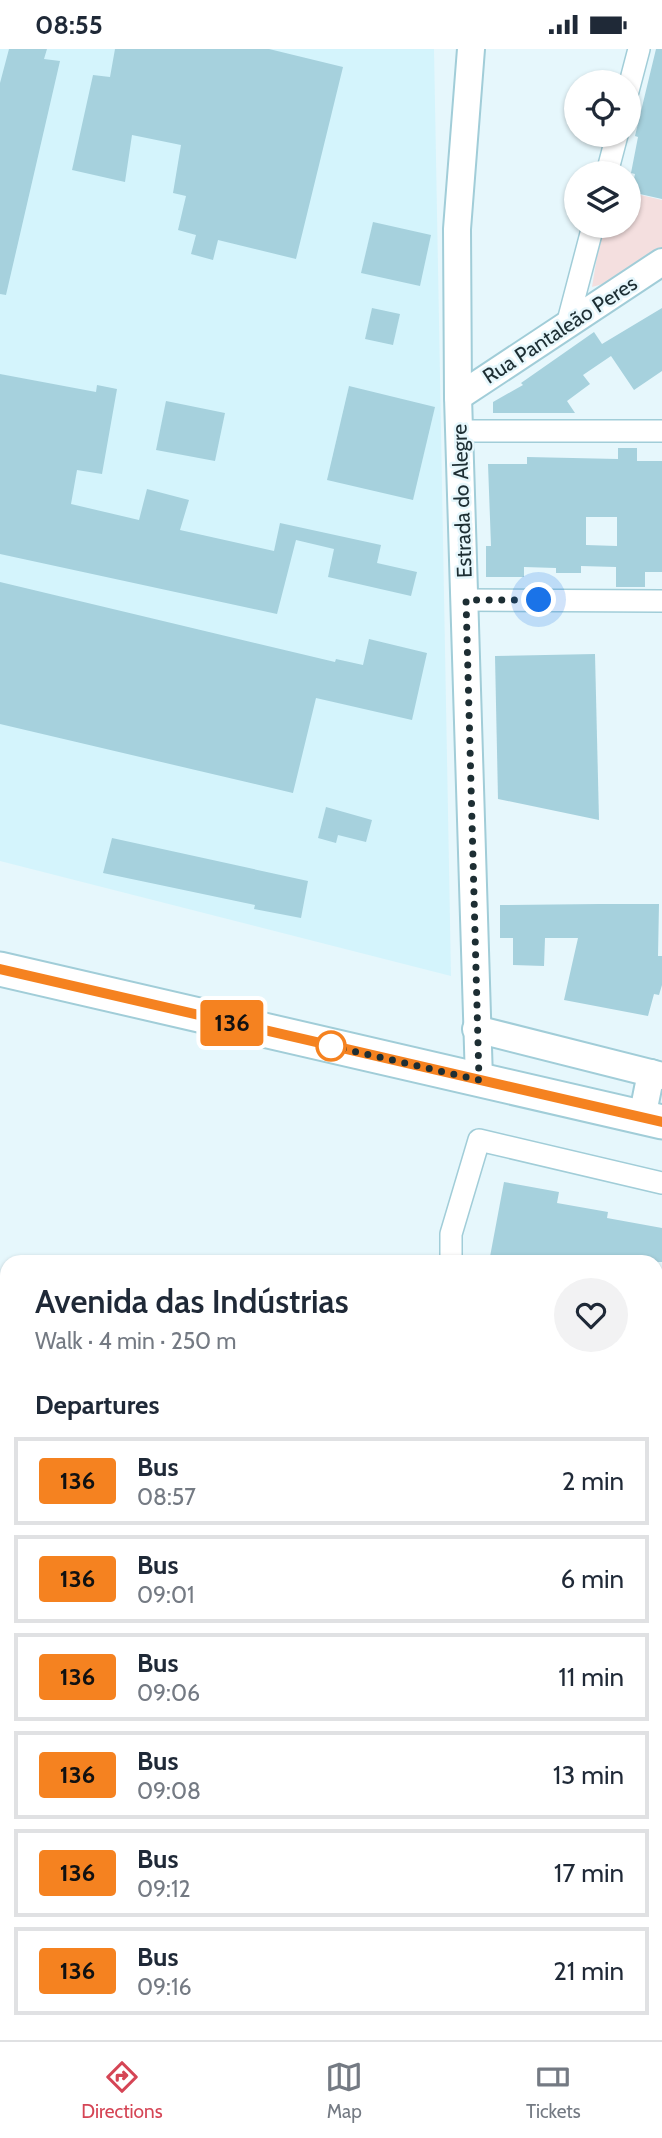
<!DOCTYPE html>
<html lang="en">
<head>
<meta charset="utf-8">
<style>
  body { margin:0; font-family:Cabin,sans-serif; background:#f2f2f3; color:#1f2937; height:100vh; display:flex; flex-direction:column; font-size:26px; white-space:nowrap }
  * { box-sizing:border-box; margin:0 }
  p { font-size:23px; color:#747a83 }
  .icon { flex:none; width:38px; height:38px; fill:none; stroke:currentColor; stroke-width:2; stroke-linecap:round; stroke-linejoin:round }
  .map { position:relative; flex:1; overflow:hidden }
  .side { position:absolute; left:0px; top:1206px; width:663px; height:786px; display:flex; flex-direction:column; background:#fff; border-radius:21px 21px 0 0; box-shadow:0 2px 5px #0004 }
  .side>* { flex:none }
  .badge { padding:0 14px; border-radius:5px; font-size:24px; line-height:46px }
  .fabs { position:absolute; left:564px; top:21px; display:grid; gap:14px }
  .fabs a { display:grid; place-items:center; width:77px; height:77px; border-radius:50%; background:#fff; box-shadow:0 2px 5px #0004; font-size:35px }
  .you { position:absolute; width:35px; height:35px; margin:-18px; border:5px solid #fff; border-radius:50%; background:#1a73e8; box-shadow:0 0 0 10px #1a73e833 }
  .map>.badge { position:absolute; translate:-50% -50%; box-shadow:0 0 0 4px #fff }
  h2 { padding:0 35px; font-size:26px; line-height:63px }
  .round { display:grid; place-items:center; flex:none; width:74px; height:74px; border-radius:37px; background:#f2f2f3 }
  .overview { display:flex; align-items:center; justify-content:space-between; height:119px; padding:0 35px }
  h1 { font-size:33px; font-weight:600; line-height:52px }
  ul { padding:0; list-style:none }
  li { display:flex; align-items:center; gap:21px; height:88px; margin:0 14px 10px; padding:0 21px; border:4px solid #e0e1e3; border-radius:0px }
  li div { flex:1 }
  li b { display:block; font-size:26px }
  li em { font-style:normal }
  li .badge { min-width:77px; font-weight:700; text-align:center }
  .status { display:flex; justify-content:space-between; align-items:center; height:49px; padding:0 35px; background:#fff; direction:ltr }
  .status svg { height:19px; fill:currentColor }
  .tabs { display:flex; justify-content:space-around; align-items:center; height:98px; border-top:2px solid #e0e1e3; background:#fff; font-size:19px; color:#747a83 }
  .tabs a { display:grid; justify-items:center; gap:4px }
  .tabs .on { color:#d54555 }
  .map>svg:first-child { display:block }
  .built { fill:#d4f4fc }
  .green { fill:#f4dfdf }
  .building { fill:#a6d1dd; fill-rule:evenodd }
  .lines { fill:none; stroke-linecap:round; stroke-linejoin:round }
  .minor-casing { stroke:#a1cdd8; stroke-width:24 }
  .tertiary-casing { stroke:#a1cdd8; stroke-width:30 }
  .primary-casing { stroke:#a1cdd8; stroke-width:37 }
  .minor { stroke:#fff; stroke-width:21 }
  .tertiary { stroke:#fff; stroke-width:26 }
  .primary { stroke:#fff; stroke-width:33 }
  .rail-casing { stroke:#617277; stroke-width:8 }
  .rail { stroke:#e6f7fc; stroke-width:5; stroke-dasharray:16; stroke-linecap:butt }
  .line-casing { stroke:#fff; stroke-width:16 }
  .line { stroke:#f58220; stroke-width:10 }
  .walk { stroke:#1d2e33; stroke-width:7; stroke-dasharray:0 12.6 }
  .stop-dot { fill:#fff; stroke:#f58220; stroke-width:3.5 }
  .labels { text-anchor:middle; stroke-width:5; stroke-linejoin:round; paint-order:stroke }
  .street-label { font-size:21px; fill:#1d2e33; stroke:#e6f7fc }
</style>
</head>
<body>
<div class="status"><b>08:55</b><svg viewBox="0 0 49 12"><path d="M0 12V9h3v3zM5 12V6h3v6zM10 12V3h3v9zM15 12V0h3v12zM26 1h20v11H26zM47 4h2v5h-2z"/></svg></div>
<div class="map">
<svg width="662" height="1991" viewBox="0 0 662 1991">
  <rect width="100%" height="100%" fill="#e6f7fc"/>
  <path class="built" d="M 0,0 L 434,0 L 451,927 L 0,812 Z"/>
  <path class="green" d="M 628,143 L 662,151 L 662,200 L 617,231 L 592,238 L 602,177 L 628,177 Z"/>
  <g class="building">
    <path d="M 9,0 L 47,0 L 44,10 L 60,12 L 6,246 L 0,245 L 0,34 Z"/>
    <path d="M 115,0 L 269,0 L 343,18 L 296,210 L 218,191 L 213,211 L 191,205 L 196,186 L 178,181 L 186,147 L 173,144 L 181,96 L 132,86 L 125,133 L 72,121 L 93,26 L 110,28 Z"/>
    <path d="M 656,0 L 662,0 L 662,150 L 631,143 L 635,125 L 631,124 L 638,88 L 635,87 Z"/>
    <path d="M 373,173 L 431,186 L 420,237 L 361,224 Z"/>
    <path d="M 372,259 L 400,265 L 393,296 L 365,290 Z"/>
    <path d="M 662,259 L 662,322 L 634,341 L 611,307 L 583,326 L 590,335 L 567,352 L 575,364 L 493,364 L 493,353 L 523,336 L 521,334 L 594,283 L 602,295 Z"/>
    <path d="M 0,325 L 96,343 L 97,336 L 117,340 L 102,425 L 77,421 L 71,455 L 139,471 L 147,440 L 189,451 L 180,481 L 274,502 L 280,474 L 381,496 L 377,514 L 417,523 L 411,547 L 328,528 L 334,500 L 296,491 L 277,565 L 0,505 Z"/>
    <path d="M 349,337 L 435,358 L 413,451 L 327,431 Z"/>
    <path d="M 166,352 L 225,364 L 215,412 L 156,401 Z"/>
    <path d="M 618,399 L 637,399 L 637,412 L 662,412 L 662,523 L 645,523 L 645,538 L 616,538 L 616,518 L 581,517 L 581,524 L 556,524 L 556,519 L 524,518 L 524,528 L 486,528 L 486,497 L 491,497 L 488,415 L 527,415 L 527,408 L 618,410 ZM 586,468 L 617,468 L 617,497 L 586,496 Z"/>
    <path d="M 0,533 L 335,613 L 336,610 L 363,616 L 369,590 L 427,604 L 412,671 L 316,649 L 293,744 L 0,675 Z"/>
    <path d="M 595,605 L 599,771 L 498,750 L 495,607 Z"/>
    <path d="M 326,758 L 372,771 L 366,793 L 338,786 L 336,794 L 318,789 Z"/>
    <path d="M 112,789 L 308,832 L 301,869 L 254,860 L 255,856 L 103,824 Z"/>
    <path d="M 599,855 L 659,855 L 658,907 L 662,907 L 662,936 L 659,946 L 654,945 L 648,967 L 564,951 L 578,889 L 545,889 L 544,917 L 513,916 L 513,889 L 500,889 L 500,856 Z"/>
    <path d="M 504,1133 L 559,1143 L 557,1154 L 608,1163 L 607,1169 L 662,1179 L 662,1213 L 489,1213 Z"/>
  </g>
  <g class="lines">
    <g class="minor-casing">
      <g id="minor">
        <path d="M 628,42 L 639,0"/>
        <path d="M 607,124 L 617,86"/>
        <path d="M 567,276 L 593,177"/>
        <path d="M 459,382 L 662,382"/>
        <path d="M 466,551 L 662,552"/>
        <path d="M 451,1213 L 451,1185 L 479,1091 L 662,1134"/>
        <path d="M 0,1348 L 7,1350"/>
        <path d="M 656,1359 L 662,1363"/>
        <path d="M 656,1599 L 662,1601"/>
        <path d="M 656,1871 L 662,1853"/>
        <path d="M 591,1984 L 612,1991"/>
        <path d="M 254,1991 L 256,1984"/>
        <path d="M 432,1991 L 434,1984"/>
      </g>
    </g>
    <g class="tertiary-casing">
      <g id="tertiary">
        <path d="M 471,0 L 457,180 L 458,348 L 479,1031"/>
        <path d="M 458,348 L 662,213"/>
        <path d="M 476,980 L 662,1027"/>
        <path d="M 642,1069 L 651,1024"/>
      </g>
    </g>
    <g class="primary-casing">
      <path id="primary" d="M 0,920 L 662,1073"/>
    </g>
    <use href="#minor" class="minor"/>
    <use href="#tertiary" class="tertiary"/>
    <use href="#primary" class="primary"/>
    <g class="rail-casing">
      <g id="rail">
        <path d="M 0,1302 L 7,1305"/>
        <path d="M 656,1510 L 662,1511"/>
      </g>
    </g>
    <use href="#rail" class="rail"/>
  </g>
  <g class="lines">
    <g class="line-casing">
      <path id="line" d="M 0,920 L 662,1073"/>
    </g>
    <use href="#line" class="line"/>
    <path class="walk" d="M 331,997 L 479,1031 L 466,551 L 539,551"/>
  </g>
  <circle class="stop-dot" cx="331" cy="997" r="14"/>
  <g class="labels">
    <g class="street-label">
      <text transform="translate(560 281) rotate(-33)" y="7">Rua Pantaleão Peres</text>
      <text transform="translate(462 452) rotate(-92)" y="7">Estrada do Alegre</text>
    </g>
  </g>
</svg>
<div class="fabs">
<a><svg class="icon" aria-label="locate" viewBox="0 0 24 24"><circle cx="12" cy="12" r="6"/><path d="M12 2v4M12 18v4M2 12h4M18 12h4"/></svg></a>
<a><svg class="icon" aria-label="layers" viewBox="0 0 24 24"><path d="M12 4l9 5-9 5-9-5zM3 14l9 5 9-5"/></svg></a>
</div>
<div class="you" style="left:539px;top:551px"></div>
<b class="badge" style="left:232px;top:974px;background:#f58220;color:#111">136</b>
<section class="side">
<div class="overview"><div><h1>Avenida das Indústrias</h1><p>Walk · 4 min · 250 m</p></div><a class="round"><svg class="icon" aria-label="heart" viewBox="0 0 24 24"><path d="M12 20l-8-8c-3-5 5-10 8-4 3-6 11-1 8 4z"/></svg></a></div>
<h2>Departures</h2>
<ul>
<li><span class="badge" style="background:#f58220;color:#111">136</span><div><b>Bus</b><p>08:57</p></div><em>2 min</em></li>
<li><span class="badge" style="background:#f58220;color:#111">136</span><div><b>Bus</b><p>09:01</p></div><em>6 min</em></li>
<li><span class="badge" style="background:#f58220;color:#111">136</span><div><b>Bus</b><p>09:06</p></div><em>11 min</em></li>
<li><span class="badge" style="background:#f58220;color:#111">136</span><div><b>Bus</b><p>09:08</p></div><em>13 min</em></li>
<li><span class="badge" style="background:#f58220;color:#111">136</span><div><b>Bus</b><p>09:12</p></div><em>17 min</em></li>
<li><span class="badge" style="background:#f58220;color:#111">136</span><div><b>Bus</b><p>09:16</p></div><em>21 min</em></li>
</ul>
</section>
</div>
<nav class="tabs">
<a class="on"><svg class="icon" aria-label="directions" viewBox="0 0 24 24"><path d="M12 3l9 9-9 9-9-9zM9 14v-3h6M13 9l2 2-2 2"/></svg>Directions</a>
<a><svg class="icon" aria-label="map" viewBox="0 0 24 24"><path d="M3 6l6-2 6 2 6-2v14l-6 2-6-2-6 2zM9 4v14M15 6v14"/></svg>Map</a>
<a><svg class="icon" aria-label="tickets" viewBox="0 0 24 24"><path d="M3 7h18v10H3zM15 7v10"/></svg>Tickets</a>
</nav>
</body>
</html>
